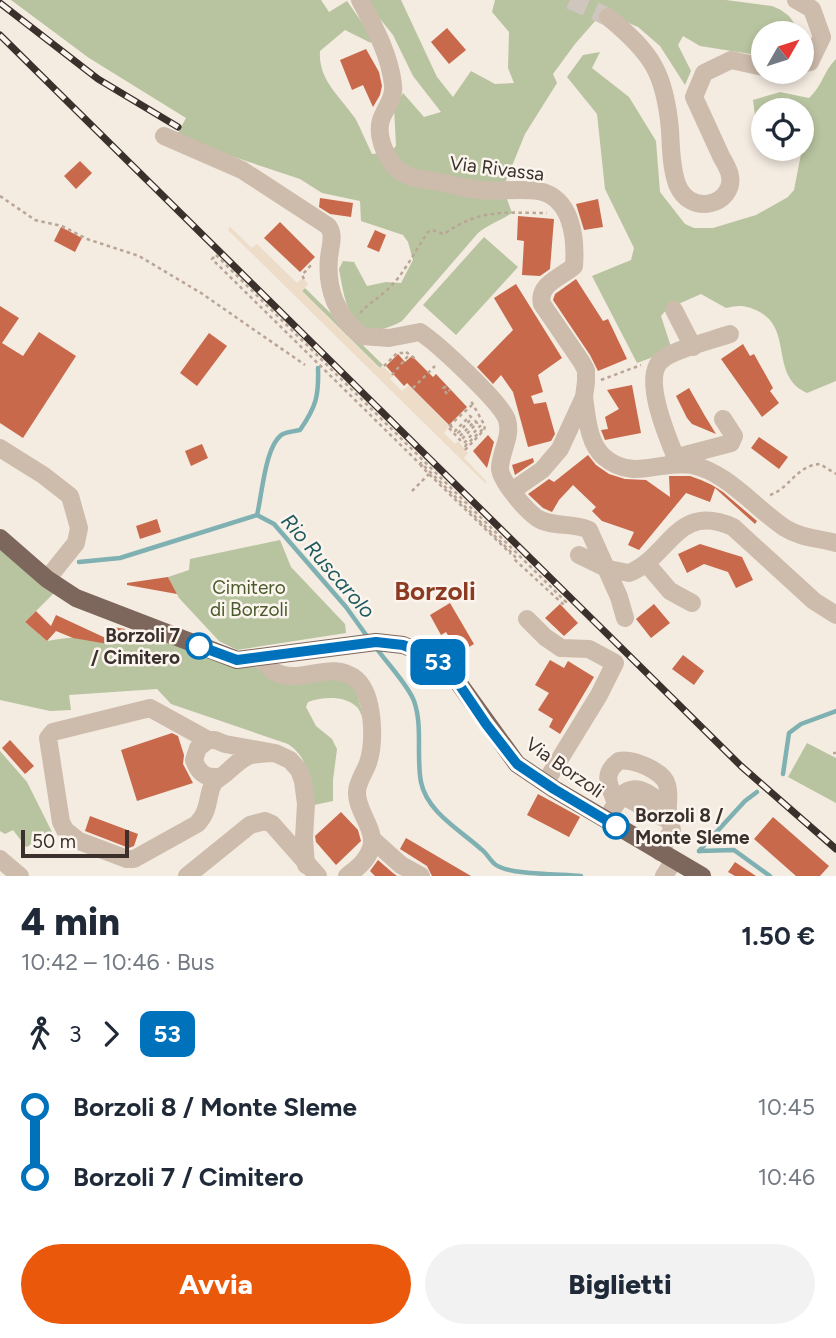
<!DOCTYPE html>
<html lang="it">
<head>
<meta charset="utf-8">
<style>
  body { margin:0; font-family:Figtree,sans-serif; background:#f2f2f3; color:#1f2937; height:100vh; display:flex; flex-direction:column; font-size:26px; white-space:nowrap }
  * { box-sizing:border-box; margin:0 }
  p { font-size:23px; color:#747a83 }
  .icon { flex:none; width:38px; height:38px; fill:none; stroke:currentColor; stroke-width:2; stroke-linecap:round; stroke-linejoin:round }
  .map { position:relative; height:876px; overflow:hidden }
  .side { display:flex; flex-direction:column; background:#fff; flex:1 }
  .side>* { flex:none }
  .badge { padding:0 14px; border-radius:10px; font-size:24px; line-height:46px }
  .needle { width:46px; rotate:51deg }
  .fabs { position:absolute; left:751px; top:21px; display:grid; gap:14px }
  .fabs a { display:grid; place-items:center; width:63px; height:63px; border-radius:50%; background:#fff; box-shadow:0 4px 10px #0003; font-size:35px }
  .scale { position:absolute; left:21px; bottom:18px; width:108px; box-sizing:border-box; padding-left:7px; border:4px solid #3b302b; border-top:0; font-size:19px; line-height:24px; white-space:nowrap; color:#3b302b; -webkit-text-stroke:5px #fbf5ee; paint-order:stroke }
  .map>.badge { position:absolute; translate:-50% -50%; box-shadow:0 0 0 4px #fff }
  .legs { display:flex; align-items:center; gap:10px; height:77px; padding:0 21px; font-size:23px }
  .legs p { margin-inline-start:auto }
  .overview { display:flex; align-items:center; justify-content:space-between; height:119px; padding:0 21px }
  h1 { font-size:38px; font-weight:800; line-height:52px }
  .primary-button { display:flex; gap:14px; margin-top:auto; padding:14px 21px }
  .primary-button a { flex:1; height:80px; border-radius:42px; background:#ea580c; color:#fff; font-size:28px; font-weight:800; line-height:80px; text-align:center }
  .primary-button a+a { background:#f2f2f3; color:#1f2937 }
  ul { padding:0 21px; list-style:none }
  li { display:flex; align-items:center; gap:24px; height:70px; font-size:26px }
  li i { display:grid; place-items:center; width:10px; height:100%; margin:0 9px; background:currentColor }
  li i::after { content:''; width:18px; height:18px; margin:-9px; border:5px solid; border-radius:50%; background:#fff }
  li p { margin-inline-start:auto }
  li:first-child i { background:linear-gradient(#0000 50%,currentColor 0) }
  li:last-child i { background:linear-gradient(currentColor 50%,#0000 0) }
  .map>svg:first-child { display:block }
  .green { fill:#b8c4a0 }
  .plaza { fill:#ecdcc8 }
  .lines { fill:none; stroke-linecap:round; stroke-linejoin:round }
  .stream { stroke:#7fb0b2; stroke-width:4.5 }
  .building { fill:#c8694b }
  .minor-tunnel { stroke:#cfc6bd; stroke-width:18; stroke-dasharray:18 9; stroke-linecap:butt }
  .path { stroke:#b9a596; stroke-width:2.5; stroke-dasharray:3.5 3.5; stroke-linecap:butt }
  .minor { stroke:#cdbbac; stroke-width:18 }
  .major { stroke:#7d675c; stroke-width:18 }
  .rail-casing { stroke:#3b302b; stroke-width:7 }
  .rail { stroke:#fbf5ee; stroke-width:4.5; stroke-dasharray:13; stroke-linecap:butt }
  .line-1-casing { stroke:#fff; stroke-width:16 }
  .line-1 { stroke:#0072bc; stroke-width:10 }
  .stop-1-dot { fill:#fff; stroke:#0072bc; stroke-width:3.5 }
  .labels { text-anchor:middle; stroke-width:5; stroke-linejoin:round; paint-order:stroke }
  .street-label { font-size:19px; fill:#3b302b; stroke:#fbf5ee }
  .park-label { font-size:19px; fill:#4a5a2e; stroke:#fbf5ee }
  .stop-label { font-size:19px; font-weight:bold; fill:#3b302b; stroke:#fbf5ee; text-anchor:end }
  .water-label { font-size:21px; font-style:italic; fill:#1f5a5e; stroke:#fbf5ee }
  .district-label { font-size:26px; font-weight:bold; fill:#8c3b22; stroke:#fbf5ee }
</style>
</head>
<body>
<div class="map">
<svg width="836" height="876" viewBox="0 0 836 876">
  <rect width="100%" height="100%" fill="#f4ebe1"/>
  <g class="green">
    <path d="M 11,0 L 321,0 L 329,12 L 347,1 L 370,34 L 371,43 L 345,30 L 320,51 C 318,80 340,96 355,118 C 361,129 366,142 372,154 L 390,152 L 396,146 L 394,108 L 403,93 L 424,117 L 441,112 L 413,76 L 393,35 L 365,0 L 401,0 L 437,77 L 453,97 L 471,71 L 495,84 L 514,83 L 508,68 L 509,32 L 492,12 L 495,0 L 726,0 L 772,6 L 781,10 L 789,16 L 801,33 L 763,33 L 763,56 L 700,46 L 683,36 L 678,45 L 691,71 L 685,85 L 660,46 L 638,27 L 603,12 L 575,44 L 553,74 L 557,83 L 525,134 L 503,188 L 512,213 C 500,221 489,224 478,233 L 402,321 C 352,348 346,308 339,269 L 343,261 L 354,262 L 367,286 L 386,282 L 401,283 L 413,260 L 408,242 L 403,235 L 361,221 L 360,201 L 322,193 L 300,179 L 213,150 L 178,133 L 186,118 L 89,58 Z"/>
    <path d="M 600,52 L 592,68 L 629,97 L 656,141 L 660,192 L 685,224 L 694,228 L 713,228 L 756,215 L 788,197 L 794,190 L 802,149 L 802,110 L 763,110 L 763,119 L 755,115 L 753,100 L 780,92 L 809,98 C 822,87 824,70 836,59 L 836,381 L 807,393 C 769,376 794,329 758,311 C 745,305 739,305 726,308 L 701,294 L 667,309 L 661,316 L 672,350 L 637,363 L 592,276 L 631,260 L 634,248 L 605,189 L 597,114 L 567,77 L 583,55 Z"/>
    <path d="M 484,237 L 518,267 L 456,335 L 423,305 Z"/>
    <path d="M 305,288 L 383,365 L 380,368 L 302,291 Z"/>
    <path d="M 280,540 L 291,567 L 345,624 L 346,633 L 237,650 L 219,641 L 179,598 L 168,577 L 189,570 L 190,559 Z"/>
    <path d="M 0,548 L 54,593 L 25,622 L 47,641 C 56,640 67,637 76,638 C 107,641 124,651 154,635 L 254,665 L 267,676 L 330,675 L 355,686 L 366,728 C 364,722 361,712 357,707 C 344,695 323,697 308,702 L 306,707 L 316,726 L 332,739 L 337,749 L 333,780 L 333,801 L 314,805 C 313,782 307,756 288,744 L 171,704 L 157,689 L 69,695 L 71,710 L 50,711 L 0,700 Z"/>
    <path d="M 807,743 L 836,758 L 836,803 L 788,777 Z"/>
    <path d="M 0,751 L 27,782 L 54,836 L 26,847 L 13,830 L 5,834 L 0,831 Z"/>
  </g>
  <path class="plaza" d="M 230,227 L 252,248 L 257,244 L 297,283 L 303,278 L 308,284 L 302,291 L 379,368 L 384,367 L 393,376 L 390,379 L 402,391 L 409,385 L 449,426 L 444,433 L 455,444 L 458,441 L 468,453 L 464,458 L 487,482 L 485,483 L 228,230 Z"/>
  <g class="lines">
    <g class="stream">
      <path d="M 257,515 C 262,496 265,444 283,434 C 287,432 295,431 300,430 C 316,407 319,396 318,368"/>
      <path d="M 79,562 L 120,558 L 257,515 L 274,524 L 346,607 L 369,639"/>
      <path d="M 377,649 C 387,663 408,685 414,701 C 423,726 416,756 421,782 C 427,812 460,830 481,849 C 487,853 490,861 496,865 C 510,875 562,874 581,876"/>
      <path d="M 783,774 L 789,733 L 801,724 L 836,711"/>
      <path d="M 699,851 L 745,801 L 757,792"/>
      <path d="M 699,851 L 734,850 L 770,876"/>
    </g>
  </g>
  <g class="building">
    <path d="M 447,28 L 466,50 L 449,64 L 431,42 Z"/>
    <path d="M 366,49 L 379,72 L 382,86 L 380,95 L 373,107 L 363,85 L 352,90 L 340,60 Z"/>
    <path d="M 80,161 L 92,173 L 76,189 L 64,176 Z"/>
    <path d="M 320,198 L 353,203 L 351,217 L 330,214 L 319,207 Z"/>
    <path d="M 598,199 L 603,227 L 584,230 L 576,204 Z"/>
    <path d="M 518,216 L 554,219 L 550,269 L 540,276 L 522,275 L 524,241 L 517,240 Z"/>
    <path d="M 280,222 L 315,257 L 300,272 L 264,238 Z"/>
    <path d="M 61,227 L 82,238 L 75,252 L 54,241 Z"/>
    <path d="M 375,230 L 386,235 L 379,252 L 367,247 Z"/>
    <path d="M 576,279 L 603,321 L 608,319 L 627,359 L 598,371 L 590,355 L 553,300 L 555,294 Z"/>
    <path d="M 516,284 L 562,358 L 538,375 L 543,392 L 531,396 L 534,404 L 546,402 L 555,434 L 551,441 L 528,447 L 513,392 L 501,375 L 493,384 L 477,367 L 513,330 L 494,298 Z"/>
    <path d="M 0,306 L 19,318 L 2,343 L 23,356 L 39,332 L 76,356 L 23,438 L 0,423 Z"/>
    <path d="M 209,333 L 227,346 L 197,386 L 180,373 Z"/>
    <path d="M 743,344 L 750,356 L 754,354 L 773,388 L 770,391 L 779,403 L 762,417 L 721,359 Z"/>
    <path d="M 398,354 L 405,362 L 412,356 L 433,377 L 436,374 L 467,407 L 449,425 L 407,383 L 404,386 L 386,366 Z"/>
    <path d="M 632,385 L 641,433 L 605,440 L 601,430 L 608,429 L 605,417 L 619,409 L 607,390 Z"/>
    <path d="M 689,388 L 705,416 L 716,434 L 692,424 L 687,418 L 676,396 Z"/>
    <path d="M 488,435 L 494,442 L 487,468 L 473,451 Z"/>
    <path d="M 759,437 L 788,457 L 779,469 L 751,448 Z"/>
    <path d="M 202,444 L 208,458 L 191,466 L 185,451 Z"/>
    <path d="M 588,455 L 596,465 L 609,474 L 625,479 L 646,480 L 670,497 L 669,476 L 690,476 L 701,480 L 712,485 L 723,492 L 757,521 L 755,524 L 715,488 L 710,502 L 686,493 L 639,550 L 628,545 L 634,532 L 602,521 L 592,511 L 596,507 L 573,485 L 559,500 L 552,512 L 543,508 L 528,494 L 549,479 L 554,482 Z"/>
    <path d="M 533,458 L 534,462 L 515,475 L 512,465 Z"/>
    <path d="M 157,519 L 161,532 L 140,539 L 136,526 Z"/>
    <path d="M 700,544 L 742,557 L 753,580 L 736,588 L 728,572 L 704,564 L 687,573 L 678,554 Z"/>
    <path d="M 168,577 L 177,594 L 127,585 L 127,583 Z"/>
    <path d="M 450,603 L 474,644 L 459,653 L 446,632 L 441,635 L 430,615 Z"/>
    <path d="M 560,604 L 578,623 L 564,636 L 545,618 Z"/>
    <path d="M 654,604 L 670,623 L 651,638 L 636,619 Z"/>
    <path d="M 36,611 L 51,626 L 56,615 L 110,640 L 108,644 L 73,638 L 56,631 L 47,641 L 25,622 Z"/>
    <path d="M 113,627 L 125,629 L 124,642 L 111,640 Z"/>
    <path d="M 683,655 L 704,671 L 694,685 L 672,669 Z"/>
    <path d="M 550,660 L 564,668 L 568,661 L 594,677 L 560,734 L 549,727 L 553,719 L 538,710 L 549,693 L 535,685 Z"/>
    <path d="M 172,733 L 178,736 L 184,755 L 183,764 L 193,783 L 137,801 L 121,750 Z"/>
    <path d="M 10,740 L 34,766 L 25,774 L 2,748 Z"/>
    <path d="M 538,794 L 580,817 L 569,837 L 527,815 Z"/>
    <path d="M 341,812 L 358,830 L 361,841 L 336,865 L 316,842 L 315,836 Z"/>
    <path d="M 90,816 L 138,834 L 134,846 L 129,848 L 85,831 Z"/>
    <path d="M 773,817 L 829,866 L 820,876 L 796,876 L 754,839 Z"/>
    <path d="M 406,838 L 471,876 L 432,876 L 427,866 L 400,849 Z"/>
    <path d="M 378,860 L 393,873 L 397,876 L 375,876 L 370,871 Z"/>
    <path d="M 735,862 L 756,876 L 735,876 L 728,872 Z"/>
  </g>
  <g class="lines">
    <path class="minor-tunnel" d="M 570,0 L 608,17"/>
    <g class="path">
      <path d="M 0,196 L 35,220 L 62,226 L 87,239 L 139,256 L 201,293 L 305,365"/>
      <path d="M 216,255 L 566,602 L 564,605 L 514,559 L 516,558 L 512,553 L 421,463 L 420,464 L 212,259 Z"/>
      <path d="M 304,279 L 302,275 L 312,264"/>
      <path d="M 360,313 C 368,304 377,299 386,291 C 403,276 415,251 428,232 L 432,230 L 444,234 C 481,208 504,213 547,213"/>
      <path d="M 406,352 L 417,360"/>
      <path d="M 384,366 L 397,353 L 406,353"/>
      <path d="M 392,375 L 408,356"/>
      <path d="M 601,380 L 641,365"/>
      <path d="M 413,388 L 435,366"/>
      <path d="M 447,394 L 443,388 L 446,387 L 450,391"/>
      <path d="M 450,425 L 455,431 L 470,416 L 472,418 L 458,433 L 460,436 L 475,421 L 477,423 L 462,439 L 465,442 L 480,426 L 483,429 L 465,446 L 463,444"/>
      <path d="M 449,426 L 472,405"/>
      <path d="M 449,428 L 461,441"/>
      <path d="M 465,450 L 484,430 L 485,426 L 471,401"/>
      <path d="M 423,465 L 421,466 L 429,474 L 511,554"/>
      <path d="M 412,491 L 429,474"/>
      <path d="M 770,495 C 790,488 797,465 820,464 L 836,474"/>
      <path d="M 833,753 L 836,753"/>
    </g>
    <g class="minor">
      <path d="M 360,0 C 374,26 390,55 393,85 C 395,98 385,108 381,120 C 376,136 387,163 401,172 C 414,180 429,180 443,183 C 455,185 467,189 480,190 C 499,192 519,188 539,191 C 572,198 576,238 574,266 C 562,277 537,284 542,304 L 581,361 L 586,370 L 586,382 L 584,397 L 560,449 L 542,470 L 512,491"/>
      <path d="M 796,0 L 812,9 L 822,37 L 810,62 L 802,64"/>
      <path d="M 608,17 C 652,53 665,73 670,130 C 671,148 671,167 677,184 C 690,218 735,204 730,176 C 729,169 724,162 721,156 C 712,136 703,117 694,97 L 704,73 L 731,60 L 763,67"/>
      <path d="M 164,136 L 242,170 L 328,226 C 335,235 330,246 329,258 C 326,289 337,317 362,336 L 389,338 L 420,332 C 437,343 502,403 507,420 C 512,436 501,451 500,467 C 499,480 527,511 537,518 C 552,528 574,522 589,530 L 619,597 L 625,618"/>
      <path d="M 674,310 L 693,347"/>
      <path d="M 584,397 C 587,417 588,443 604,457 C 633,482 663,459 692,465 C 727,472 756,509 785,528 C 801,538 818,538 836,543"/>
      <path d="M 0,448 L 43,475 L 70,496 L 79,528 L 76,543 L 47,579"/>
      <path d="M 674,458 L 731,443 L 734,436 L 723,419"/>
      <path d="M 676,458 C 668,438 640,375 663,359 C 676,349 713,340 730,334"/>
      <path d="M 579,555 L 608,569 L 629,573 C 671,556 676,502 733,527 L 814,601 L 836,615"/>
      <path d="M 646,563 L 670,591 L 692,603"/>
      <path d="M 527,619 L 545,637 L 561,648 L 589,649 L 615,663 L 599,695 L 545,783"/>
      <path d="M 260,657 C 265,662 269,669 275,672 C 301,686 332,658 357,680 C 374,696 375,742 368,763 C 365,772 357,782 357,792 C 356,811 377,830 371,848 C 367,861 356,869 347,876"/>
      <path d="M 208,740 L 198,748 L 194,760 C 198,772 205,778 217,777"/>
      <path d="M 275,753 C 246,754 247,754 226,773 C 219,779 214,779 211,789 C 207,802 208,813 197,824 L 134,859 L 127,859 L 79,841 L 65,830 L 61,822 L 48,738 L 53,732 L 150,708 L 208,740 L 215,740 L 225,744 L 275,753 L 290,760 L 299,770 L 303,781 L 306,804 L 304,838 L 306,865"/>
      <path d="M 619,799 C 634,776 660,799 669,816"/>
      <path d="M 616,804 C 611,787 600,775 619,761 C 632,758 664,771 667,785 C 670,794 667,804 668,814"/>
      <path d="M 612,810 L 620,798 L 627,798 L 670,821 L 672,830 L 660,852"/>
      <path d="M 372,839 L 401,865 L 421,876"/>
      <path d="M 0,859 L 20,876"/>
      <path d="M 187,876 L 250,825 L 265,821 L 272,824 L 318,876"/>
      <path d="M 664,876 L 674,860"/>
    </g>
    <path class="major" d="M 0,538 L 47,579 L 76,598 L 237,660 L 376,642 L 403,645 L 428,655 L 450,671 L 517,764 L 554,789 L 702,876"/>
    <g class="rail-casing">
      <g id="rail">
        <path d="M 0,3 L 98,79 L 178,127"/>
        <path d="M 0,35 L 741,766 L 836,849"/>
      </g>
    </g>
    <use href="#rail" class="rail"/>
  </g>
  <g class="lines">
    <g class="line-1-casing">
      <path id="line-1" d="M 199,646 L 237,660 L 376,642 L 403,645 L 428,655 L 450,671 L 486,724 L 517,764 L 554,789 L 616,826"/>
    </g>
    <use href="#line-1" class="line-1"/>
  </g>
  <g class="stop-1-dot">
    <circle cx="199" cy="646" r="12"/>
    <circle cx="616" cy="826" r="12"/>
  </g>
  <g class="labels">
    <g class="street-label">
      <text transform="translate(497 168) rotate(7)" y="7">Via Rivassa</text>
      <text transform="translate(565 767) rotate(35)" y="7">Via Borzoli</text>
    </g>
    <g class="park-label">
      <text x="249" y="594">Cimitero<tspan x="249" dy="22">di Borzoli</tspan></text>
    </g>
    <g class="stop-label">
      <text x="180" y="642">Borzoli 7<tspan x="180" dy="22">/ Cimitero</tspan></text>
      <text x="635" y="822" text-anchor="start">Borzoli 8 /<tspan x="635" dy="22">Monte Sleme</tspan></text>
    </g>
    <g class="water-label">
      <text transform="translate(328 566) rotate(49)" y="7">Rio Ruscarolo</text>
    </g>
    <g class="district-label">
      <text x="435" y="600">Borzoli</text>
    </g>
  </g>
</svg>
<div class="fabs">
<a><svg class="needle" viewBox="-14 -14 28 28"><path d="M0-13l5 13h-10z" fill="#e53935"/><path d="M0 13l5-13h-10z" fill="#747a83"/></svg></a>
<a><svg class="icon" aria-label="locate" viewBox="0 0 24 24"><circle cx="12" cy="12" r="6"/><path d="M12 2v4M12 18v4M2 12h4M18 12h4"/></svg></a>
</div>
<div class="scale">50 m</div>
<b class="badge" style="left:438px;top:662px;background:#0072bc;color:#fff">53</b>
</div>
<section class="side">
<div class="overview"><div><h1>4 min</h1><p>10:42 – 10:46 · Bus</p></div><b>1.50 €</b></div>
<div class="legs"><svg class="icon" aria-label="walk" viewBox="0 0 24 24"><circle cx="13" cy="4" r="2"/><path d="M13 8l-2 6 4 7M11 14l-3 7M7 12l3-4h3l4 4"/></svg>3<svg class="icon" aria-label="forward" viewBox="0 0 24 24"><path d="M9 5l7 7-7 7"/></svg><b class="badge" style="background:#0072bc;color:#fff">53</b></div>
<ul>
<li><i style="color:#0072bc"></i><b>Borzoli 8 / Monte Sleme</b><p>10:45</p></li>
<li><i style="color:#0072bc"></i><b>Borzoli 7 / Cimitero</b><p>10:46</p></li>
</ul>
<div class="primary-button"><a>Avvia</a><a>Biglietti</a></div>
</section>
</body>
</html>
